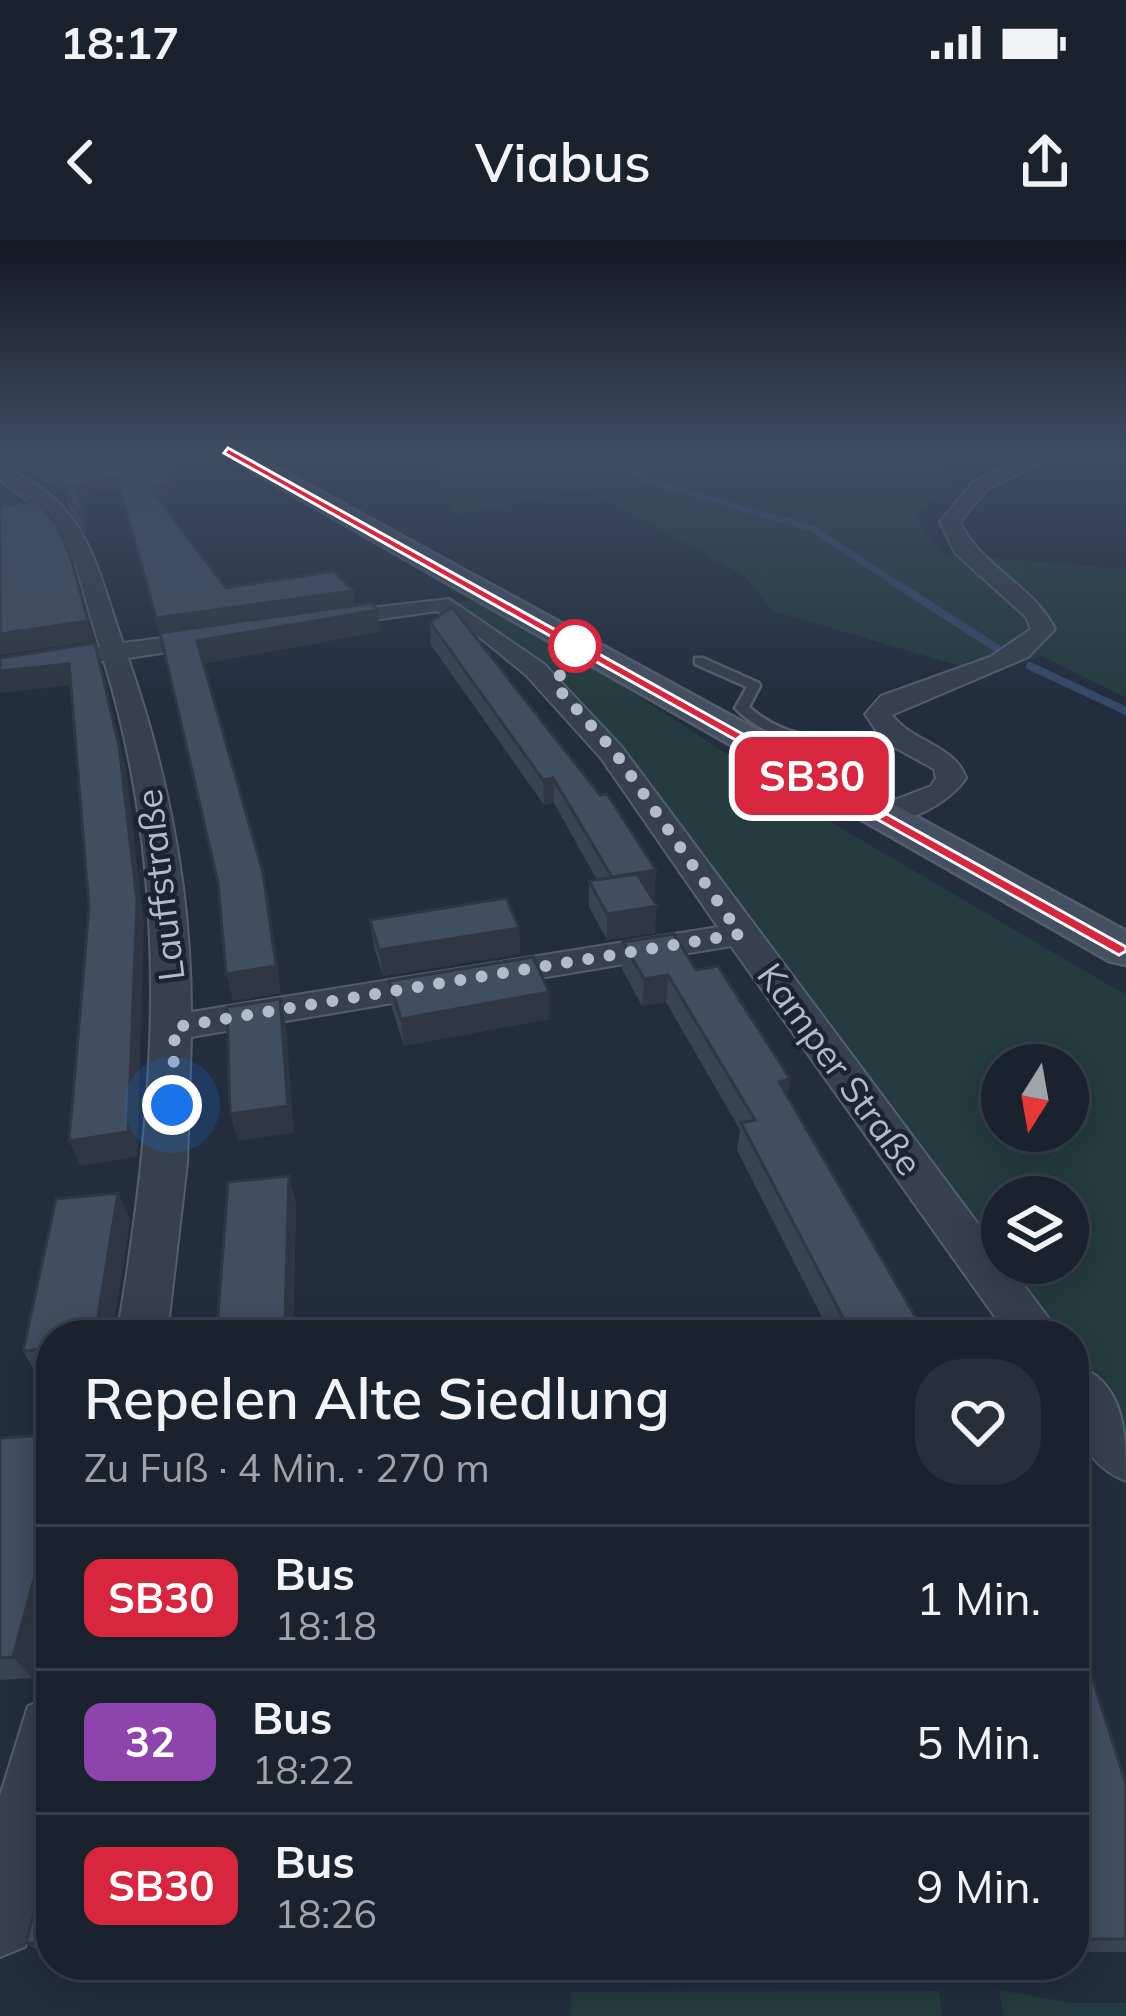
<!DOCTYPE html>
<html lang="de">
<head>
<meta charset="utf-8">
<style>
  body { margin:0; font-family:Mulish,sans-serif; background:#272f3a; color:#f1f3f6; height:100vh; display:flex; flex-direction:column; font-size:45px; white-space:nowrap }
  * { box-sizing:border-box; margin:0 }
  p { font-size:39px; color:#9fa4aa }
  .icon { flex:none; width:66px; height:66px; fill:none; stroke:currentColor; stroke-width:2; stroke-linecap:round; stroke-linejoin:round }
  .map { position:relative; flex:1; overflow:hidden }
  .panel { position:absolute; left:36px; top:1080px; width:1053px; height:660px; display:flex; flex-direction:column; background:#1a222e; border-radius:48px; box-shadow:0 6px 30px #0003,0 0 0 3px #383f4a }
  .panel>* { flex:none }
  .badge { padding:0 24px; border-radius:18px; font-size:42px; line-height:78px }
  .needle { width:78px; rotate:191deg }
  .buttons { position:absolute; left:981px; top:804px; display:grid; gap:24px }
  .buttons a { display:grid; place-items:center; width:108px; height:108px; border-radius:50%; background:#1a222e; box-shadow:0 6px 30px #0003,0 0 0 3px #383f4a; font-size:60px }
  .you { position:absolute; width:60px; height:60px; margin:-30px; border:9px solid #fff; border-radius:50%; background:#1a73e8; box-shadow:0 0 0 18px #1a73e833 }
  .map>.badge { position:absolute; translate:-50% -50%; box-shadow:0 0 0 6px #fff }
  .round { display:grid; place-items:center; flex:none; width:126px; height:126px; border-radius:48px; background:#272f3a }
  .overview { display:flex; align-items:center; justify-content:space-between; height:204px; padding:0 48px }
  h1 { font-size:57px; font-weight:600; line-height:90px }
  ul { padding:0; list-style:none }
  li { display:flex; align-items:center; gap:36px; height:144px; padding:0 48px; border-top:3px solid #383f4a }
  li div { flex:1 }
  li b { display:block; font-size:45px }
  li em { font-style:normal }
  li .badge { min-width:132px; font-weight:700; text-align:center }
  .status { display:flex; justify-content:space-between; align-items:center; height:84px; padding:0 60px; background:#1a222e; direction:ltr }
  .status svg { height:33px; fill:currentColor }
  header { display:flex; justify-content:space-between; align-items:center; height:156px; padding:0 48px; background:#1a222e; font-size:54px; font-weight:600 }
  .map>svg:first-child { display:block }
  .green { fill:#243c3f; fill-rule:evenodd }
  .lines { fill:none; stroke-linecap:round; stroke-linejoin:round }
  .stream-far1 { stroke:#354966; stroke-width:6 }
  .stream { stroke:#354966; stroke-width:8 }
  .lane-casing { stroke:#545e6b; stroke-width:5 }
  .street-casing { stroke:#545e6b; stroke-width:4 }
  .secondary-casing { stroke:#545e6b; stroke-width:5 }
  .lane { fill:#36404e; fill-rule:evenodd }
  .street { fill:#36404e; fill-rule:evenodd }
  .secondary { fill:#444f61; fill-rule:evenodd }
  .wall { fill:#384353 }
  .shaded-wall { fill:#2e3743 }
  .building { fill:#414e60; stroke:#2e3743; stroke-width:3 }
  .line { fill:#d7263d; stroke:#fff; stroke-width:3 }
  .walk { stroke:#b1bbc9; stroke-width:12; stroke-dasharray:0 21.6 }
  .stop-dot { fill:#fff; stroke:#d7263d; stroke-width:6 }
  .labels { text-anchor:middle; stroke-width:9; stroke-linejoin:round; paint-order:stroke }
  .street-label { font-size:36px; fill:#b1bbc9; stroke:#1b2532 }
</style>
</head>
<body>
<div class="status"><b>18:17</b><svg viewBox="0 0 49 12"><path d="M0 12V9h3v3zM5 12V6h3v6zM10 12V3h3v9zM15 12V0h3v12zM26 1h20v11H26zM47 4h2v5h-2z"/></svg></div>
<header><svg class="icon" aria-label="back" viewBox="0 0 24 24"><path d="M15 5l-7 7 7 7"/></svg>Viabus<svg class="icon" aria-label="share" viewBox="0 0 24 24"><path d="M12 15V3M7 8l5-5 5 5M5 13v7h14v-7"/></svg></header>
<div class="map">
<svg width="1126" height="1776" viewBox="0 0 1126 1776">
  <rect width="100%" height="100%" fill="#222e3e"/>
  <g class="green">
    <path d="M 428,211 L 898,211 L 966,232 L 914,276 L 942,314 L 1126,329 L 1126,458 L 1042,416 L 987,434 L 773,371 L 745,336 L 585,249 L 455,276 Z"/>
    <path d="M 488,358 L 844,590 L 1126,755 L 1126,1217 L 1074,1153 L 1074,1095 L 1027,1095 L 555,445 L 441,364 ZM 1002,825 L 1068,825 L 1068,891 L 1002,891 ZM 1002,957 L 1068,957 L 1068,1023 L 1002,1023 Z"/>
    <path d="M 999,1750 L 1070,1763 L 1126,1763 L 1126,1776 L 1004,1776 Z"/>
    <path d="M 939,1751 L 942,1776 L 571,1776 L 571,1752 Z"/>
  </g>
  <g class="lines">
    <path class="stream-far1" d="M 596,211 L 649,241 L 813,289 L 897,344"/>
    <g class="stream">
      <path d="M 892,341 L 998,409"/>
      <path d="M 1030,426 L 1126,471"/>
    </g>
    <g class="lane-casing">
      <path id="lane" d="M 695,418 L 703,418 L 759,443 L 760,446 L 749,467 C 782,496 819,501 862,496 C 876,494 888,489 900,495 C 853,520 772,507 735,468 L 747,447 L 695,424 Z"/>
    </g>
    <g class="street-casing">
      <g id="street">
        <path d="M 1039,211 L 1063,211 L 986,250 L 960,282 C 981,327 1033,345 1055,389 L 1028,417 L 892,475 C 912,502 955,505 966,538 C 950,563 902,589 871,581 L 867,575 L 871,569 L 931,546 L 936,538 L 934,529 L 883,501 L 865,474 L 881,456 L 990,417 L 1031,389 L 1026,377 L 955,313 L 940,282 L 973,242 Z"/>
        <path d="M 0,227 C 89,259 96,328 123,403 L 216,391 L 228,398 L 216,405 L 128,418 C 168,533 191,650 191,772 L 718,687 L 601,518 L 526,435 L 482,399 L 437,371 L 325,387 L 313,380 L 325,373 L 449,359 L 544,424 L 621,506 L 1061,1095 L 1008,1095 L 731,706 L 191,797 L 187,923 L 167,1095 L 117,1095 C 156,867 173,645 104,421 L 0,436 L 0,420 L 100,407 C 71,318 83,299 0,240 Z"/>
        <path d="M 1074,1124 C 1126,1143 1126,1193 1126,1241 C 1073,1220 1074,1172 1074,1124 Z"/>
        <path d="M 51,1457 L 51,1619 L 25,1707 L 0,1717 L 0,1556 L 28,1466 Z"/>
      </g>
    </g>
    <g class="secondary-casing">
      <path id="secondary" d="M 216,211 L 246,211 L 1126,691 L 1126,725 L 1109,721 Z"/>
    </g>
    <use href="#lane" class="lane"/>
    <use href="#street" class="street"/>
    <use href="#secondary" class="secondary"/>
  </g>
  <g class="wall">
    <path d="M 0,211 L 145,211 L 184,242 L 177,244 L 179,254 L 157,258 L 226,348 L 353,351 L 355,365 L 159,392 L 120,249 L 80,258 L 87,296 L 69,269 L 64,253 L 0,218 Z"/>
    <path d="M 430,382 L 655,656 L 651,657 L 655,693 L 607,700 L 589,667 L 589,641 L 597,640 L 554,563 L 544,565 L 431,405 Z"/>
    <path d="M 370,680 L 519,688 L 520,714 L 383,736 L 374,707 Z"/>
    <path d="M 623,702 L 696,730 L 790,839 L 787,856 L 926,1095 L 831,1095 L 737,910 L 740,890 L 666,762 L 642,766 L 622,729 Z"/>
    <path d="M 389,741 L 549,752 L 549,779 L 404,806 L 392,768 Z"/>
    <path d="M 289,936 L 296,964 L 293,1095 L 219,1095 L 217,1089 Z"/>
    <path d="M 118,953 L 130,980 L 112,1095 L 51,1095 L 51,1135 L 38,1137 L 23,1111 Z"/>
    <path d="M 51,1195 L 51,1363 L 32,1438 L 0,1440 L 0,1198 Z"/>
    <path d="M 1074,1381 L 1126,1544 L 1126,1712 L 1074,1712 Z"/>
    <path d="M 51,1604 L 51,1716 L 47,1716 L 26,1703 Z"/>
  </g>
  <g class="shaded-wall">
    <path d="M 182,231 L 184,242 L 177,244 L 179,254 L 152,259 L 149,247 L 166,234 Z"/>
    <path d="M 117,237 L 120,249 L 80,258 L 87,296 L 72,247 Z"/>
    <path d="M 71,318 L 94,401 L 0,415 L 0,394 Z"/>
    <path d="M 353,351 L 355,365 L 159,392 L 156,378 Z"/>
    <path d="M 378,370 L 380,392 L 202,424 L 197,401 Z"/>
    <path d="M 95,403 L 126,528 L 144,685 L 137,917 L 80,926 L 69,901 L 128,892 Z"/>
    <path d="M 69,424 L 75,445 L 0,453 L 0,431 Z"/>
    <path d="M 553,538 L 554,563 L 544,565 L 543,540 Z"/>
    <path d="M 656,630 L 655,656 L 611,663 L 612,637 Z"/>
    <path d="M 263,633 L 269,659 L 281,753 L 233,761 L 226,734 Z"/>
    <path d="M 657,666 L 655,693 L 607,700 L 607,674 Z"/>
    <path d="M 519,688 L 520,714 L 383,736 L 379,710 Z"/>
    <path d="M 668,735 L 666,762 L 642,766 L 644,739 Z"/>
    <path d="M 549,752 L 549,779 L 404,806 L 401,779 Z"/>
    <path d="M 280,759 L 286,786 L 294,893 L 238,901 L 230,874 Z"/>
    <path d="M 790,839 L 785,867 L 779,842 Z"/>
    <path d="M 289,936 L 296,964 L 293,1095 L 289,1095 L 285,1082 Z"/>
    <path d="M 118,953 L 130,980 L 112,1095 L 95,1095 Z"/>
    <path d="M 51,1276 L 51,1363 L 32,1438 L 13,1417 Z"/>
  </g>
  <g class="building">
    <path d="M 6,211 L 145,211 L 182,231 L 166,234 L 176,242 L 149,247 L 226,348 L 334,331 L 353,351 L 156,378 L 117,237 L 72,247 Z"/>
    <path d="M 77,247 L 82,276 L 63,250 Z"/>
    <path d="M 37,261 L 58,287 L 71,318 L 88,381 L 0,394 L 0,266 Z"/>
    <path d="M 371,363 L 378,370 L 197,401 L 263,633 L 276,726 L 226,734 L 218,643 L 160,393 Z"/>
    <path d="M 452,367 L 600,555 L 607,554 L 656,630 L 612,637 L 553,538 L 543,540 L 430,382 Z"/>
    <path d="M 95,403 L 119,506 L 137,661 L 128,892 L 69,901 L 89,667 L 69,424 L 0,431 L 0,418 Z"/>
    <path d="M 637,634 L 657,666 L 607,674 L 589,641 Z"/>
    <path d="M 506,658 L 519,688 L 379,710 L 370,680 Z"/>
    <path d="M 674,694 L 696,730 L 718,726 L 790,839 L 779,842 L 926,1095 L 852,1095 L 741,883 L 755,880 L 668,735 L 644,739 L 623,702 Z"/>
    <path d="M 533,717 L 549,752 L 401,779 L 389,741 Z"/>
    <path d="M 280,759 L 288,866 L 230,874 L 227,767 Z"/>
    <path d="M 289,936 L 285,1082 L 217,1089 L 228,942 Z"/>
    <path d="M 118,953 L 95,1095 L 51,1095 L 51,1108 L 23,1111 L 56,959 Z"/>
    <path d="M 51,1195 L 51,1276 L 13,1417 L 0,1418 L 0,1198 Z"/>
    <path d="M 1074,1381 L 1126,1544 L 1126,1699 L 1074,1699 Z"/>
    <path d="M 51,1604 L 51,1703 L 26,1703 Z"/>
  </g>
  <linearGradient id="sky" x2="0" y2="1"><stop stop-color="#131922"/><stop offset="0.46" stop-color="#3e4c63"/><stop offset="1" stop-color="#3e4c63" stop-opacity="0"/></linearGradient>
  <rect width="1126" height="460" fill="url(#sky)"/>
  <path class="line" d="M 228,208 L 1126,707 L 1126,711 L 1119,715 L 224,213 Z"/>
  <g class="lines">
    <path class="walk" d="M 172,865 L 175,787 L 740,694 L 614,511 L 555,445 L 575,406"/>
  </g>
  <circle class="stop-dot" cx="575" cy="406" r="24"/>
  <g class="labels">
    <g class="street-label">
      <text transform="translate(160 645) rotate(-97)" y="13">Lauffstraße</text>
      <text transform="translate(840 829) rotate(54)" y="13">Kamper Straße</text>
    </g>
  </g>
</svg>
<div class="buttons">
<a><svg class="needle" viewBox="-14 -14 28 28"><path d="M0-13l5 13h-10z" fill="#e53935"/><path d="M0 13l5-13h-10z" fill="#9fa4aa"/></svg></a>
<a><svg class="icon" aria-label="layers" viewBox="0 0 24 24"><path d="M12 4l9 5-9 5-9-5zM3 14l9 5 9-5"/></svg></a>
</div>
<div class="you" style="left:172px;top:865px"></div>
<b class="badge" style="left:812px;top:536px;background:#d7263d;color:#fff">SB30</b>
<section class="panel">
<div class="overview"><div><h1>Repelen Alte Siedlung</h1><p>Zu Fuß · 4 Min. · 270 m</p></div><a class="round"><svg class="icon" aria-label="heart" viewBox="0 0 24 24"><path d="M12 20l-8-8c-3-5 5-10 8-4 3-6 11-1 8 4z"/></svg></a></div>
<ul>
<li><span class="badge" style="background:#d7263d;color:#fff">SB30</span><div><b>Bus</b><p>18:18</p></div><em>1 Min.</em></li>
<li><span class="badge" style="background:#8e44ad;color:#fff">32</span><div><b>Bus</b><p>18:22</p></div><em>5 Min.</em></li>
<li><span class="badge" style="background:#d7263d;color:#fff">SB30</span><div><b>Bus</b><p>18:26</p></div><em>9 Min.</em></li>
</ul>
</section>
</div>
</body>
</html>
